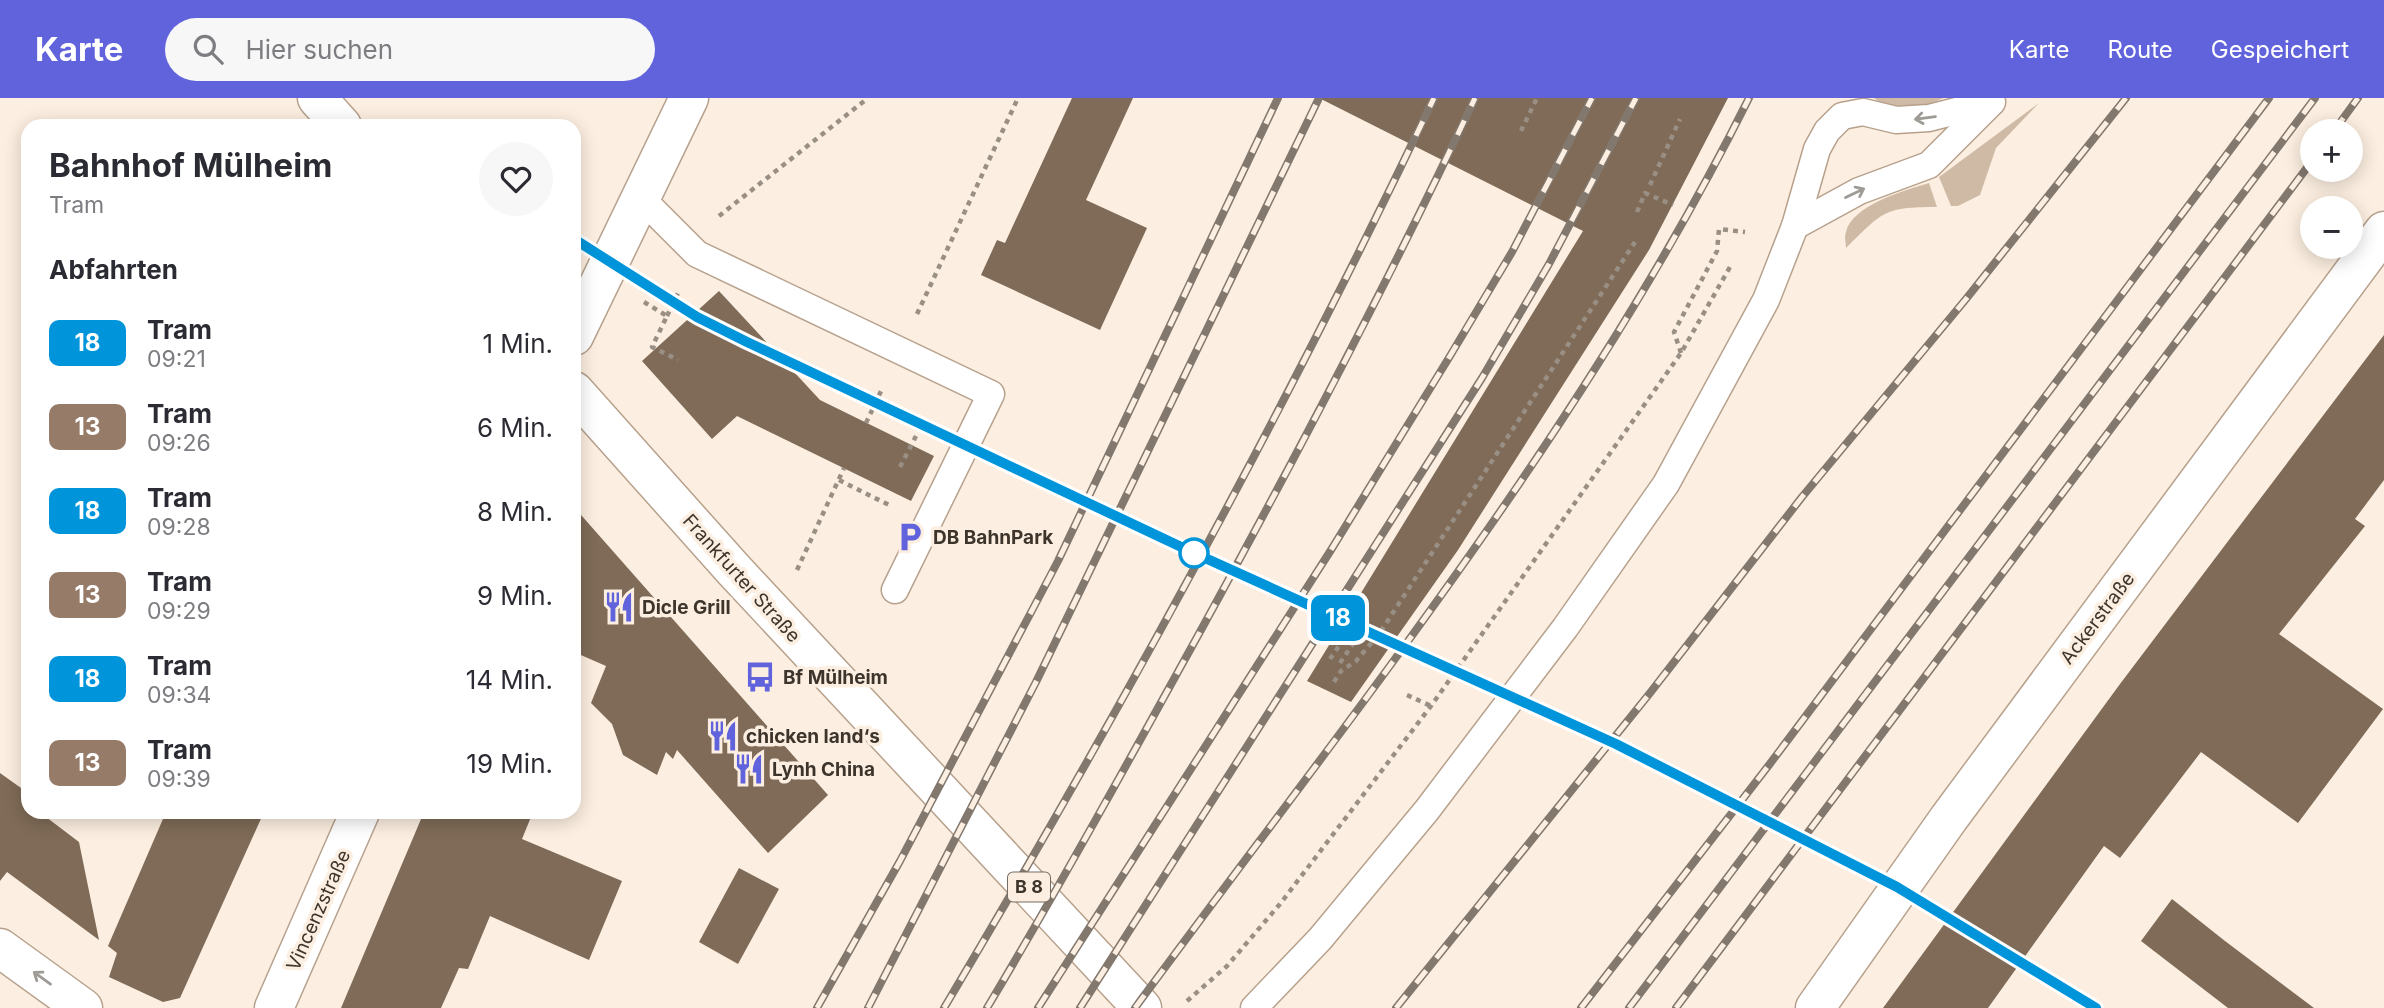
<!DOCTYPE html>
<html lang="de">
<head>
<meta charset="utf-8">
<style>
  body { margin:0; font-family:Inter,sans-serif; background:#f7f7f7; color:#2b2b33; height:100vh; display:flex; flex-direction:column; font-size:26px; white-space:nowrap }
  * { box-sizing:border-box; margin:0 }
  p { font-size:23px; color:#7c7c81 }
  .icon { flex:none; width:38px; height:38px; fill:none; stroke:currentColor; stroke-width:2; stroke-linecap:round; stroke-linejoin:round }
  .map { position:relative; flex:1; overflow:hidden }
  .details { position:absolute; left:21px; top:21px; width:560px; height:700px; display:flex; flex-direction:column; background:#fff; border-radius:21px; box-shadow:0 4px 18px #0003 }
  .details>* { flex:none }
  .badge { padding:0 14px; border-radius:10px; font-size:24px; line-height:46px }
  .tools { position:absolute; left:2300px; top:21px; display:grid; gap:14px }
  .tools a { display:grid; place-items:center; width:63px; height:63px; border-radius:50%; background:#fff; box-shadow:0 4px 18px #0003; font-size:35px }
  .map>.badge { position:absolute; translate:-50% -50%; box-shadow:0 0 0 4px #fff }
  h2 { padding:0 28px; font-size:26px; line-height:63px }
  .round { display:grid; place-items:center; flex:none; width:74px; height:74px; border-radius:37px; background:#f7f7f7 }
  .summary { display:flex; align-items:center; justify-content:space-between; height:119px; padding:0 28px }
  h1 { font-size:33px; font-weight:700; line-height:52px }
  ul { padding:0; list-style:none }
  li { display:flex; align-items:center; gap:21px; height:84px; padding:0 28px }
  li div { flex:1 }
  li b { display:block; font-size:26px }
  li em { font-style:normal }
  li .badge { min-width:77px; font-weight:700; text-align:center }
  header { display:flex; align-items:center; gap:42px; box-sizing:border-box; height:98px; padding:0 35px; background:#6163dc; color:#fff }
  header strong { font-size:33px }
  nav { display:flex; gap:38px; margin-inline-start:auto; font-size:24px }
  .search { width:490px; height:63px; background:#f7f7f7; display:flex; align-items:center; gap:18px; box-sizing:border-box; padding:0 24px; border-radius:38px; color:#7c7c81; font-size:26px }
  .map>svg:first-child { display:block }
  .green { fill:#cfbaa6 }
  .building { fill:#7f6b57 }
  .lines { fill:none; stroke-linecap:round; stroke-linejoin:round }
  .lane-casing { stroke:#b7a18c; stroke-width:29 }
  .street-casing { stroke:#b7a18c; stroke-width:41 }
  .secondary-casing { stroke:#b7a18c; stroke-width:41 }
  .primary-casing { stroke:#b7a18c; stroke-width:41 }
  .path { stroke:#9a8f84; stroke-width:4.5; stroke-dasharray:5 5; stroke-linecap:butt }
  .lane { stroke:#fff; stroke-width:26 }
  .street { stroke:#fff; stroke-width:38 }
  .secondary { stroke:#fff; stroke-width:38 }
  .primary { stroke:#fff; stroke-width:38 }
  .rail-casing { stroke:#83786e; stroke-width:8 }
  .rail { stroke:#fcefe1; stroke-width:5; stroke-dasharray:16; stroke-linecap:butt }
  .oneway { stroke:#9e9a95 }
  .line-casing { stroke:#fff; stroke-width:16 }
  .line { stroke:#0095da; stroke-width:10 }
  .stop-dot { fill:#fff; stroke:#0095da; stroke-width:3.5 }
  .labels { text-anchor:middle; stroke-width:7; stroke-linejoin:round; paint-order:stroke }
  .shield { fill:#fcefe1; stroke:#766c62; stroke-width:2 }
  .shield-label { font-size:18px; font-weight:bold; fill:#3d342b }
  .poi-label { font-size:19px; font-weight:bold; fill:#3d342b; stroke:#fcefe1; text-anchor:start }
  .street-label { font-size:19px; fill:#3d342b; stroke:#fcefe1 }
</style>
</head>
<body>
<header>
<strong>Karte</strong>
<div class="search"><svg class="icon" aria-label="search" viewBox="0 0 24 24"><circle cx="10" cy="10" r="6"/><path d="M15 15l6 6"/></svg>Hier suchen</div>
<nav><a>Karte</a><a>Route</a><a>Gespeichert</a></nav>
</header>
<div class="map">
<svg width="2384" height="910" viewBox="0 0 2384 910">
  <rect width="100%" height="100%" fill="#fcefe1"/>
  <g class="green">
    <path d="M 1874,0 L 1943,0 C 1924,11 1892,15 1874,0 Z"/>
    <path d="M 2039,5 L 1996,50 L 1980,97 L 1958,108 L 1951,108 L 1939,79 Z"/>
    <path d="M 1929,85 L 1937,109 C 1883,109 1883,114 1846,150 C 1846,145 1844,139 1846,134 C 1852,107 1906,92 1929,85 Z"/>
  </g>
  <g class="building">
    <path d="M 1072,0 L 1133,0 L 1086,102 L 1147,130 L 1100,232 L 981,177 L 997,142 L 1005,145 Z"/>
    <path d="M 1319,0 L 1728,0 L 1649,152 L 1458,452 L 1351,604 L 1307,583 L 1583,133 Z"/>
    <path d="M 719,193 L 820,302 L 934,358 L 911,403 L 737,318 L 712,341 L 642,263 Z"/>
    <path d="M 2384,237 L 2384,382 L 2355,421 L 2365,428 L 2279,536 L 2383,611 L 2298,725 L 2201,654 L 2120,760 L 2104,748 L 1988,910 L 1883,910 L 2120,586 Z"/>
    <path d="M 574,409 L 828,697 L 768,755 L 677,652 L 673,661 L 666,654 L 657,677 L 623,657 L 612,626 L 591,605 L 606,568 L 574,554 Z"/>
    <path d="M 0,675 L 28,695 L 28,714 L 49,714 L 46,719 L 79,744 L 99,842 L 7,774 L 0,783 Z"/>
    <path d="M 166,714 L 264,714 L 180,900 L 163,904 L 109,879 L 117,855 L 108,848 Z"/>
    <path d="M 424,714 L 533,714 L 522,741 L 622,783 L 589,862 L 490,818 L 468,871 L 459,870 L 441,910 L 341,910 Z"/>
    <path d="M 739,770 L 779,791 L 738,866 L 699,844 Z"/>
    <path d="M 2172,801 L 2225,843 L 2314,910 L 2228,910 L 2141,843 Z"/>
  </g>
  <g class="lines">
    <g class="lane-casing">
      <g id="lane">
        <path d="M 641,100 L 697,156 L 991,296 L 895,492"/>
        <path d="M 1795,128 L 1859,93 L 1929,67 L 1990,6"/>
        <path d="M 1254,910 L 1320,841 L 1427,712 L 1565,530 L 1666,386 L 1766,202 L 1795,128 L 1817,51 L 1827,33 L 1842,18 L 1863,14 L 1896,22 L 1929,20 L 1992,4"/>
      </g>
    </g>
    <g class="street-casing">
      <g id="street">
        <path d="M 0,850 L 83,910"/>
        <path d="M 274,910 L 360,714"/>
        <path d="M 1815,910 L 1949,720 L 2384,133"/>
      </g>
    </g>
    <g class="secondary-casing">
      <path id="secondary" d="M 574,238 L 689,0"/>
    </g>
    <g class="primary-casing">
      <g id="primary">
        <path d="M 317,0 L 342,28"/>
        <path d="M 574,293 L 733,471 L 1142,910"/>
      </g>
    </g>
    <g class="path">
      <path d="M 1521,33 L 1537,0"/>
      <path d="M 1650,87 L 1680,21"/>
      <path d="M 1637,114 L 1645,95 L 1673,107"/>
      <path d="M 719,118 L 868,0"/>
      <path d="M 644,204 L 667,218 L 652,249 L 678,262"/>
      <path d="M 917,216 L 1018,0"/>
      <path d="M 667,218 L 679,193"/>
      <path d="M 1681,255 L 1674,234 L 1717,153 L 1719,131 L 1745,134"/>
      <path d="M 866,325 L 882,291"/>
      <path d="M 900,369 L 916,338"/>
      <path d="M 839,382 L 891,408"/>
      <path d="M 797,472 L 844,370"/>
      <path d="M 1330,561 L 1356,523 L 1379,536"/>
      <path d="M 1340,565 L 1365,528"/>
      <path d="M 1334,584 L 1341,573 L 1356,563 L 1379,536 L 1635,144"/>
      <path d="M 1407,597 L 1431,608"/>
      <path d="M 1187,903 L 1227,868 L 1280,806 L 1431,608 L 1681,255 L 1730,169"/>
    </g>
    <use href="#lane" class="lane"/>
    <use href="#street" class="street"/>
    <use href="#secondary" class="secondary"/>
    <use href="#primary" class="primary"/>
    <g class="rail-casing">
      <g id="rail">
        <path d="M 2334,33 L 2358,0"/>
        <path d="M 817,910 L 900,763 L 1058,463 L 1278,0"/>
        <path d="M 868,910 L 1036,584 L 1319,0"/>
        <path d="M 944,910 C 1120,614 1286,311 1434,0"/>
        <path d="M 987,910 C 1061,786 1131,659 1201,532 C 1297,357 1390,181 1475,0"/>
        <path d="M 1038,910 L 1331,452 L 1450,258 L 1512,154 L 1592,0"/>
        <path d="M 1080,910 L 1482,280 L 1549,166 L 1636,0"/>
        <path d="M 1135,910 C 1352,615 1585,330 1749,0"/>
        <path d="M 1396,910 L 1650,595 L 1802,399 L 1966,201 L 2126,0"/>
        <path d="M 1581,910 L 1769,667 L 2269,0"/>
        <path d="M 1629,910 L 2315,0"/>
        <path d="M 1676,910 L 2312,63"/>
      </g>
    </g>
    <use href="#rail" class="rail"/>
  </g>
  <defs><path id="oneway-shaft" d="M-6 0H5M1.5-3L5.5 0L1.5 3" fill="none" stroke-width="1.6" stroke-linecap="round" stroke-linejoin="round" transform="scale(1.75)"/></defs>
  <g class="oneway">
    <use href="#oneway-shaft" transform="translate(1925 20) rotate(173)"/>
    <use href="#oneway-shaft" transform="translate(1855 95) rotate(-26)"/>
    <use href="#oneway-shaft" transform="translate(42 880) rotate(-144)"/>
  </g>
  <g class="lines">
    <g class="line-casing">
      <path id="line" d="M 574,141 L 697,219 L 747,244 L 1194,455 L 1616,646 L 1897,789 L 2096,910"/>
    </g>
    <use href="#line" class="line"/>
  </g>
  <defs>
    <g id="parking-bare" transform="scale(2.415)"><path d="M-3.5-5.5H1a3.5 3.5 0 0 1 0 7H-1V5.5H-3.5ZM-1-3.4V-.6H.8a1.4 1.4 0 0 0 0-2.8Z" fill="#6163dc" stroke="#fcefe1" stroke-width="2.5" paint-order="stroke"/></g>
    <g id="restaurant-bare" transform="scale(2.415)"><path d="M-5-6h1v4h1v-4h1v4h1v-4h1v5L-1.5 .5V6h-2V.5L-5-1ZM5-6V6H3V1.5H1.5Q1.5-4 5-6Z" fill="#6163dc" stroke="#fcefe1" stroke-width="2.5" paint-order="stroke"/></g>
    <g id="bus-bare" transform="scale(2.415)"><path d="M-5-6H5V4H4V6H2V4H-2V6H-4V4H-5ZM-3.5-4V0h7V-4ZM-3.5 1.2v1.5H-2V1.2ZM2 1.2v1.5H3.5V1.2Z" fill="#6163dc" stroke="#fcefe1" stroke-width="2.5" paint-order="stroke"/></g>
  </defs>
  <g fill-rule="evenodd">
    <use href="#parking-bare" x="910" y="439"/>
    <use href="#restaurant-bare" x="619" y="509"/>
    <use href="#bus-bare" x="760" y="579"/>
    <use href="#restaurant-bare" x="723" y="638"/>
    <use href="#restaurant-bare" x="749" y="671"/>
  </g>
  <circle class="stop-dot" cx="1194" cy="455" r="14"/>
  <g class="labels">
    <rect class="shield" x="1008" y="774.5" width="42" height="29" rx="5"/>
    <g class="shield-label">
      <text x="1029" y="795">B 8</text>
    </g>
    <g class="poi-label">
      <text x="933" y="446">DB BahnPark</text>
      <text x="642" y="516">Dicle Grill</text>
      <text x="783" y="586">Bf Mülheim</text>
      <text x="746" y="645">chicken land‘s</text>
      <text x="772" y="678">Lynh China</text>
    </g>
    <g class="street-label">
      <text transform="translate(742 480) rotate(48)" y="7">Frankfurter Straße</text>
      <text transform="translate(2097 520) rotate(-53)" y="7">Ackerstraße</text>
      <text transform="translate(318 812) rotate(-66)" y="7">Vincenzstraße</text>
    </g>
  </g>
</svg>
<div class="tools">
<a>+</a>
<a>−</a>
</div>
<b class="badge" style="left:1338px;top:520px;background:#0095da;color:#fff">18</b>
<section class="details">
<div class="summary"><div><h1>Bahnhof Mülheim</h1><p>Tram</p></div><a class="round"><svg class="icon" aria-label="heart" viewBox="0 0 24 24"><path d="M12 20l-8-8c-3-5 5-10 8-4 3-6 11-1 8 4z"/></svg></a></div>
<h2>Abfahrten</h2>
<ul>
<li><span class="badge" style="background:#0095da;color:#fff">18</span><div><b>Tram</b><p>09:21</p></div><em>1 Min.</em></li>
<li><span class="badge" style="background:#967b68;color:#fff">13</span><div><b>Tram</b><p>09:26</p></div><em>6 Min.</em></li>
<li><span class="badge" style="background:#0095da;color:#fff">18</span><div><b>Tram</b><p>09:28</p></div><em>8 Min.</em></li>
<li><span class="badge" style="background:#967b68;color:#fff">13</span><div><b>Tram</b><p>09:29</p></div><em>9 Min.</em></li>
<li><span class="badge" style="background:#0095da;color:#fff">18</span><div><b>Tram</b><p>09:34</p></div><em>14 Min.</em></li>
<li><span class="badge" style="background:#967b68;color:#fff">13</span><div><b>Tram</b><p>09:39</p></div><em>19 Min.</em></li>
</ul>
</section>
</div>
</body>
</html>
